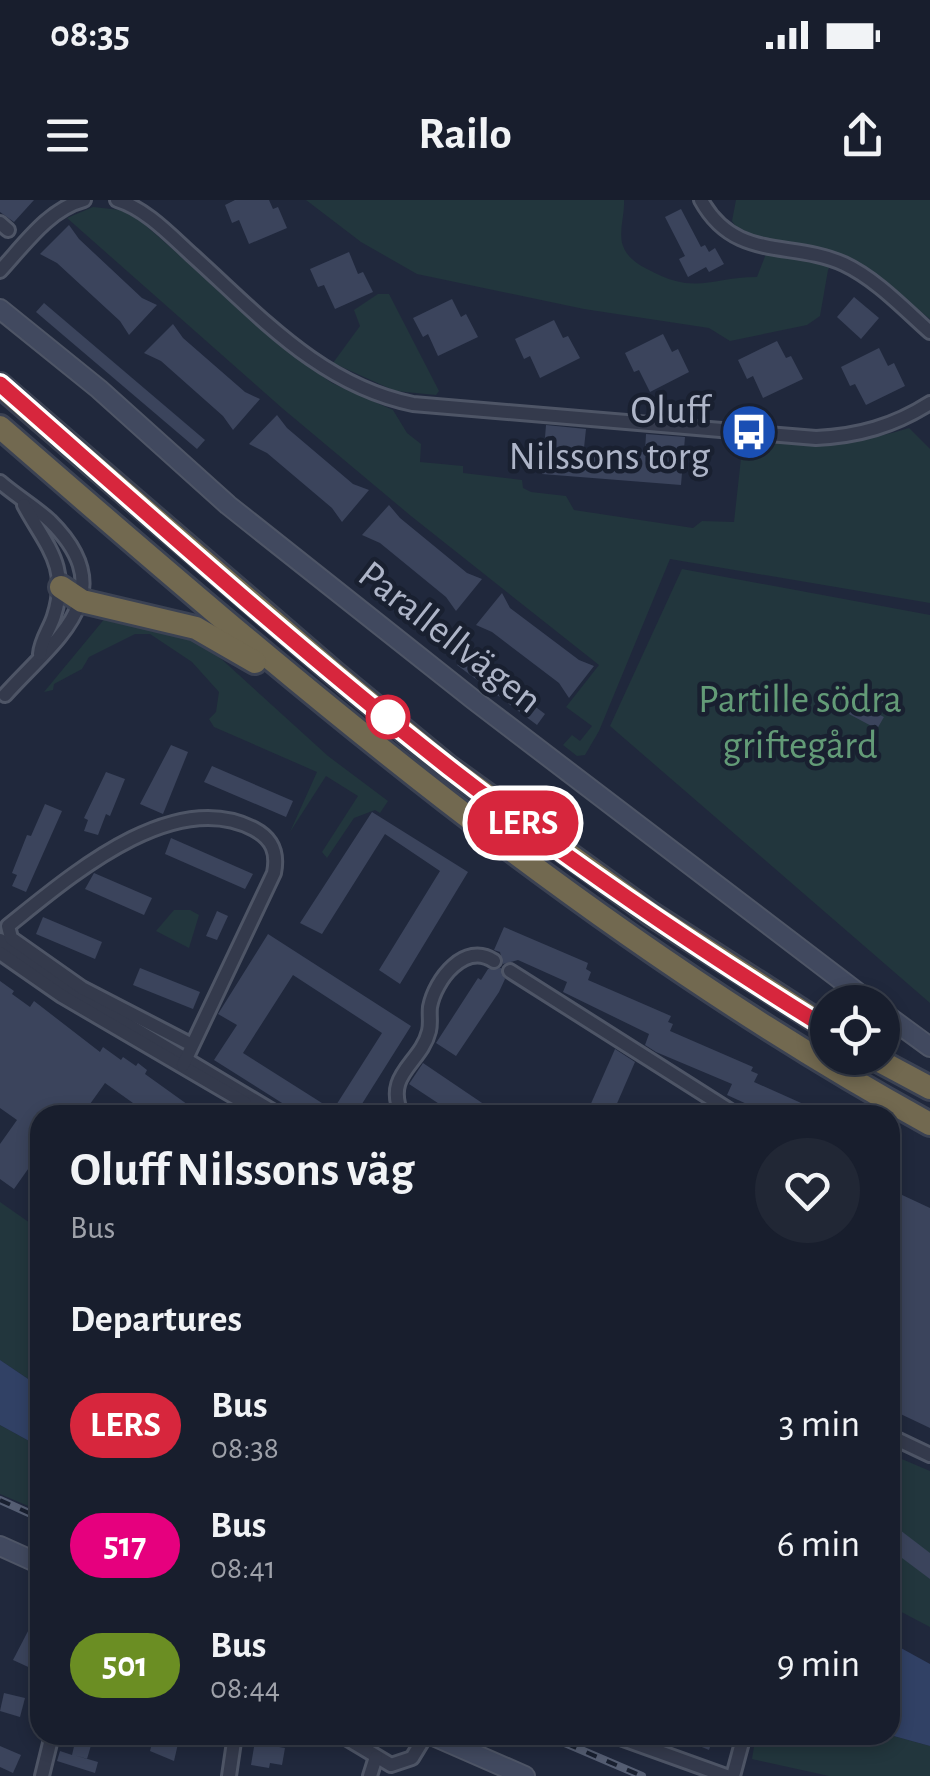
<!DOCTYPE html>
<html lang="en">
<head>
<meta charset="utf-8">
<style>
  body { margin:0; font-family:"Alegreya Sans",sans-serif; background:#212735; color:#f1f3f6; height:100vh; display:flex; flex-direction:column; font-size:38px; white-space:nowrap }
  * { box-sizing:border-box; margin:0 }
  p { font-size:32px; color:#9fa2aa }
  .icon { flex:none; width:55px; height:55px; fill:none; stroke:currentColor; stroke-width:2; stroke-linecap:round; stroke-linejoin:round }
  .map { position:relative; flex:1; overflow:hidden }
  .panel { position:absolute; left:30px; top:905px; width:870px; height:640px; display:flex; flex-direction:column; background:#181e2d; border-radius:30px; box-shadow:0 5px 15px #0003,0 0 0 2px #363c49 }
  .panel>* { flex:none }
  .badge { padding:0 20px; border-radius:32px; font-size:35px; line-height:65px }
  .fabs { position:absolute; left:810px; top:785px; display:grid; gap:20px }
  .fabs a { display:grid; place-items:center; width:90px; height:90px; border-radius:50%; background:#181e2d; box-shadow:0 5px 15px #0003,0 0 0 2px #363c49; font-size:50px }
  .map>.badge { position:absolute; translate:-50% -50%; box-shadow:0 0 0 5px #fff }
  h2 { padding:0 40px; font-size:38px; line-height:90px }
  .round { display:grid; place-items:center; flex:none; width:105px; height:105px; border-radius:52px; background:#212735 }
  .head { display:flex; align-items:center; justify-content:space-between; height:170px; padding:0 40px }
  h1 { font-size:48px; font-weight:700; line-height:75px }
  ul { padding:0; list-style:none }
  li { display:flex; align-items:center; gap:30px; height:120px; padding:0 40px }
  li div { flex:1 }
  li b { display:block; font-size:38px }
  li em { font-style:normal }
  li .badge { min-width:110px; font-weight:700; text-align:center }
  .status { display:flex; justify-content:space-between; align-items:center; height:70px; padding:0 50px; background:#181e2d; direction:ltr }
  .status svg { height:28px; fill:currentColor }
  header { display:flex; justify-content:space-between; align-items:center; height:130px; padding:0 40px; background:#181e2d; font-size:45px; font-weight:700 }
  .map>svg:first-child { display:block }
  .green { fill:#22363d }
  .water { fill:#314165 }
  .building { fill:#3b445c; fill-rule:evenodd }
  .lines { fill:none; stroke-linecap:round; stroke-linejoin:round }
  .street-casing { stroke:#4e5566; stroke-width:18 }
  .secondary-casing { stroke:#4e5566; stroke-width:22 }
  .highway-casing { stroke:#3b4253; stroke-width:28 }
  .street { stroke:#343a4c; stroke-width:12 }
  .secondary { stroke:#41495f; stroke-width:18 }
  .highway { stroke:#726950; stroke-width:22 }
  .rail-casing { stroke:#555e73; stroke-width:8 }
  .rail { stroke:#192030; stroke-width:4; stroke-dasharray:11; stroke-linecap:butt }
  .line-casing { stroke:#fff; stroke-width:22 }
  .line { stroke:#d7263d; stroke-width:15 }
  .stop-dot { fill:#fff; stroke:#d7263d; stroke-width:5 }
  .labels { text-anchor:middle; stroke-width:9; stroke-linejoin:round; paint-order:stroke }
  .poi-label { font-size:40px; fill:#aeb5c8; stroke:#192030; text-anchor:end }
  .street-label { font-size:40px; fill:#aeb5c8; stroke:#192030 }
  .park-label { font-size:40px; fill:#639b77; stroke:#192030 }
</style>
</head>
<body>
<div class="status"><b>08:35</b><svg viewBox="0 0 49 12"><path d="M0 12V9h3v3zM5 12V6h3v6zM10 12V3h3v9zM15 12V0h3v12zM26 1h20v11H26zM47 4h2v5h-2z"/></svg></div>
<header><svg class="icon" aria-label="menu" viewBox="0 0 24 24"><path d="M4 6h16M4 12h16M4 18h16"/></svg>Railo<svg class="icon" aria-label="share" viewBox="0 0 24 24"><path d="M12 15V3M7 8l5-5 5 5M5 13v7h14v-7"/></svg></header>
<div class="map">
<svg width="930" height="1576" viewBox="0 0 930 1576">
  <rect width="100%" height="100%" fill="#20283c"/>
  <g class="green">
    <path d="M 306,0 L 624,0 C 625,15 618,32 623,46 C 628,59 639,65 651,71 C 696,95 712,77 757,77 L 771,41 L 738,30 L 732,21 L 736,0 L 930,0 L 930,119 L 867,70 L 837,54 L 828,70 L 820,116 L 807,125 L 730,141 L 709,128 L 584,109 L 417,74 L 361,42 Z"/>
    <path d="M 93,7 L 120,10 L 137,18 L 301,161 L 332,183 L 393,210 L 407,233 L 421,244 L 420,262 L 463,266 L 463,273 L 522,280 L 523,288 L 531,292 L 566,296 L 574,310 L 693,328 L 702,321 L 734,322 L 743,240 C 812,246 842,248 909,228 L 930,249 L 930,403 L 670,359 L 599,531 L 585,555 L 577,556 L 563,545 L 572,535 L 580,541 L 592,526 L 566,507 L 599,465 L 411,316 L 282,208 L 67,18 Z"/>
    <path d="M 378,94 L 389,94 L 439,191 L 436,195 L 395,191 L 333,163 L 360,126 L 354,110 Z"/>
    <path d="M 682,369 L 930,415 L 930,803 L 610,526 Z"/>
    <path d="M 106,417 L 167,431 L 195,441 L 217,455 L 328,556 L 388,601 L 380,613 L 375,610 L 354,618 L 327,658 L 322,652 L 358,596 L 326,576 L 290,632 L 317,572 L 214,527 L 209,519 L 216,512 L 219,492 L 192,462 L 150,434 L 135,434 L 89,457 L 82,469 L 54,484 L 53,490 L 44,492 Z"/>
    <path d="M 174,710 L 190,710 L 199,715 L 189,748 L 156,731 Z"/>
    <path d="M 0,1002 L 40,1030 L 40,1187 L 0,1160 Z"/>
    <path d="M 0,1225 L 40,1247 L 40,1311 L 0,1294 Z"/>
    <path d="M 890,1254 L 930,1271 L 930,1427 L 890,1406 Z"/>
    <path d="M 756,1535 L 890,1535 L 930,1546 L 930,1576 L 829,1576 L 752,1559 Z"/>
  </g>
  <g class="water">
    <path d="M 0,1160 L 40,1187 L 40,1247 L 0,1225 Z"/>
    <path d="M 890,1442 L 930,1464 L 930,1546 L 890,1535 Z"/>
  </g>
  <g class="building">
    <path d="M 0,0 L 34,0 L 14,22 L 0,12 Z"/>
    <path d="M 235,0 L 269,0 L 273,9 L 278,7 L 287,28 L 249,44 L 239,20 L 232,23 L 225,5 Z"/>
    <path d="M 681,9 L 701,47 L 705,45 L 709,52 L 715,48 L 724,64 L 709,72 L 706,67 L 688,77 L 679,59 L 685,56 L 665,17 Z"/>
    <path d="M 69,25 L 79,39 L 142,98 L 157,105 L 129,135 L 120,121 L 57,63 L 40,54 Z"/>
    <path d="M 349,52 L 358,74 L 363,72 L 373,92 L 335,109 L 324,85 L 318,87 L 310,69 Z"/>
    <path d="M 854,97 L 879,118 L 861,139 L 837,117 Z"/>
    <path d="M 452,99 L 461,117 L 466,114 L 478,137 L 438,156 L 428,134 L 423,137 L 413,118 Z"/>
    <path d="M 44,103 L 205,240 L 197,249 L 36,112 Z"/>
    <path d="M 554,120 L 563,138 L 568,136 L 580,158 L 540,178 L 530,156 L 524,159 L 515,139 Z"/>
    <path d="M 173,124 L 183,138 L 245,192 L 260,199 L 233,230 L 223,216 L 161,161 L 144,153 Z"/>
    <path d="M 663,134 L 672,152 L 678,149 L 689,172 L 650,192 L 639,170 L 634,172 L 625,153 Z"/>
    <path d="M 777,141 L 786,158 L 791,156 L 803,179 L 763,198 L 753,176 L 747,179 L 738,160 Z"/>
    <path d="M 879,148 L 888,166 L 894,163 L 905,186 L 866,205 L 855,184 L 850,186 L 841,167 Z"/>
    <path d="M 277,215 L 287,228 L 353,284 L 369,290 L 342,322 L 332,308 L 267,253 L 249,244 Z"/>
    <path d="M 546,225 L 586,229 L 584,248 L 645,252 L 646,234 L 685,237 L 681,285 L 542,274 Z"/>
    <path d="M 389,305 L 400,318 L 467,373 L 482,379 L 456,411 L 446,397 L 380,343 L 362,335 Z"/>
    <path d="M 502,393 L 510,408 L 579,460 L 594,466 L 569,498 L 559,483 L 492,432 L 476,425 Z"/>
    <path d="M 466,454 L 545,514 L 537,525 L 457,465 Z"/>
    <path d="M 862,484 L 887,497 L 878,514 L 884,517 L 877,529 L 849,514 Z"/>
    <path d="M 171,545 L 188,552 L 163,614 L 140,604 Z"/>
    <path d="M 212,566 L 293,601 L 286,617 L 204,582 Z"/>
    <path d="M 106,572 L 125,579 L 110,616 L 106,614 L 98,635 L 84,631 L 88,620 L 84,618 Z"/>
    <path d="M 45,604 L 62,611 L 26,692 L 12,686 L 17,675 L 12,673 L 27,635 L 31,636 Z"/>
    <path d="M 372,612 L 468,672 L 400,784 L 379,770 L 440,671 L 385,634 L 322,734 L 300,723 Z"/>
    <path d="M 171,638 L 253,674 L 245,689 L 165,654 Z"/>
    <path d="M 94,673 L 152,698 L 144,715 L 85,689 Z"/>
    <path d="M 217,711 L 228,716 L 217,740 L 206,736 Z"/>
    <path d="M 43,717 L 102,742 L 95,759 L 36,734 Z"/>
    <path d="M 504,727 L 588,763 L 586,769 L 591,772 L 588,780 L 671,816 L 668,822 L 673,824 L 670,831 L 753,867 L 751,871 L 758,874 L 754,882 L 828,915 L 771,915 L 727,895 L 732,884 L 656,852 L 645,845 L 649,834 L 563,792 L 567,782 L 518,760 L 503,764 L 500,752 L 494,750 Z"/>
    <path d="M 268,734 L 411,826 L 355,915 L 301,915 L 214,860 L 237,825 L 218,814 ZM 293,775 L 382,833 L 333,910 L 243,853 Z"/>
    <path d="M 140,768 L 200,792 L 193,809 L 133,785 Z"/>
    <path d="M 501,768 L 505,779 L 499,792 L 456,856 L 436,843 L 478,778 L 481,780 L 488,769 Z"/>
    <path d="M 0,781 L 14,791 L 12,794 L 30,807 L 34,801 L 100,852 L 103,847 L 121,860 L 123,857 L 136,866 L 138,863 L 147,870 L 145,874 L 191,907 L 185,915 L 135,915 L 140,908 L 105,883 L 90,904 L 105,915 L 40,915 L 40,952 L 14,989 L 0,979 L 0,944 L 17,920 L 0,908 Z"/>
    <path d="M 615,849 L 635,862 L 612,915 L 586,915 Z"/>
    <path d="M 423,863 L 488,907 L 482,915 L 456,915 L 409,884 Z"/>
    <path d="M 900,994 L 930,1008 L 930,1228 L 890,1209 L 890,1016 Z"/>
    <path d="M 896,1327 L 930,1353 L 930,1379 L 890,1349 L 890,1335 Z"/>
    <path d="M 40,1408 L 40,1464 L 37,1471 L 13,1460 Z"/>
    <path d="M 4,1493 L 25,1498 L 20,1517 L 0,1511 Z"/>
    <path d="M 154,1535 L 180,1535 L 174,1561 L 150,1551 Z"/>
    <path d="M 256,1535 L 268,1535 L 267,1545 L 285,1548 L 282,1565 L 270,1563 L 269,1568 L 251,1565 Z"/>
    <path d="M 673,1535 L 714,1535 L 709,1550 Z"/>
    <path d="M 76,1538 L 92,1542 L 87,1559 L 74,1555 L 98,1562 L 95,1573 L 57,1561 L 60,1551 L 72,1555 Z"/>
    <path d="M 0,1546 L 21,1555 L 13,1573 L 0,1567 Z"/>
  </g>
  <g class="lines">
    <g class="street-casing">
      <g id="street">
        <path d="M 117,0 C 146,9 170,35 192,55 C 260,116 320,185 413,204 L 816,238 C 858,236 894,226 930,203"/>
        <path d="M 701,0 C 735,62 791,40 844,64 C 876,79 904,109 930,132"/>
        <path d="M 0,23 L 8,30"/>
        <path d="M 0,71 C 24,45 49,9 84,0"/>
        <path d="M 0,282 C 16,296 35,307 50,321 C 125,395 54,440 5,495"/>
        <path d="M 24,305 C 46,346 70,366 54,416 C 50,429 41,440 40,454"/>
        <path d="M 0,740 L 70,790 L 279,915"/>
        <path d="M 0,753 L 62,796 L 245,903"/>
        <path d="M 510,771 L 737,915"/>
        <path d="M 183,865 L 274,673 C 278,653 273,639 254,629 C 172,586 67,679 8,726 L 11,738 L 82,788 L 192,845"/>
        <path d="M 402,915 C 383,874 421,864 429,831 C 431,823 429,815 430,807 C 435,780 465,741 494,761"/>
        <path d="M 890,1236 L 930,1255"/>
        <path d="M 341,1535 L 391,1565 L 412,1558 L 426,1535"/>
        <path d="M 612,1535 L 726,1576"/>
        <path d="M 42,1576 L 52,1535"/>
        <path d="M 229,1576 L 235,1535"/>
        <path d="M 370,1576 L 376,1557"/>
        <path d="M 733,1576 L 744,1535"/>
      </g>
    </g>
    <g class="secondary-casing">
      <g id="secondary">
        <path d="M 0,109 L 99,189 L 228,305 L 474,500 L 870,802"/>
        <path d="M 882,812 L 930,847"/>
        <path d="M 0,1346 L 40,1364"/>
        <path d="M 431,1535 L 525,1576"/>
      </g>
    </g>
    <g class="highway-casing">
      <g id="highway">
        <path d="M 0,185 L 334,473 L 448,567 L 651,714 L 828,828"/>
        <path d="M 0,227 C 293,482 588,736 930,924"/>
        <path d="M 61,387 L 82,401 L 196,428 L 255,462"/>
        <path d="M 874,858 L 930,888"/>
      </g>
    </g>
    <use href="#street" class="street"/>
    <use href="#secondary" class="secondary"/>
    <use href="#highway" class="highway"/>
    <g class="rail-casing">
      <g id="rail">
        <path d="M 0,1300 L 40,1318"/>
        <path d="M 546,1535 L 642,1576"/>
      </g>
    </g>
    <use href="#rail" class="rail"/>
  </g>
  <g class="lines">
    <g class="line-casing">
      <path id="line" d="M 0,184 C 147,313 295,447 448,567 C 569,661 697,748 828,829"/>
    </g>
    <use href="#line" class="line"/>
  </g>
  <defs>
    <g id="bus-disc" transform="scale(2.875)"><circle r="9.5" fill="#1a4fb4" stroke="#192030"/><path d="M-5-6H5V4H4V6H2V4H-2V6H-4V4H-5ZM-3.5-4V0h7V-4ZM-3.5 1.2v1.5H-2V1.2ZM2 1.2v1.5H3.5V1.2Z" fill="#fff"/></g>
  </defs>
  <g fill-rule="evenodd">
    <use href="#bus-disc" x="749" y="232"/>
  </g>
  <circle class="stop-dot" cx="388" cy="517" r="20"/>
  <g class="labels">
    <g class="poi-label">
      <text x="710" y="223">Oluff<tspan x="710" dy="46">Nilssons torg</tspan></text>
    </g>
    <g class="street-label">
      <text transform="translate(451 436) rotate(38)" y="14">Parallellvägen</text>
    </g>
    <g class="park-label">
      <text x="800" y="512">Partille södra<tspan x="800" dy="46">griftegård</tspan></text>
    </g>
  </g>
</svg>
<div class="fabs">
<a><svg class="icon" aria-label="locate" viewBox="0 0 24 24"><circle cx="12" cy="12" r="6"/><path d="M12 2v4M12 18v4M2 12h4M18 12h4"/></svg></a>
</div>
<b class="badge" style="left:523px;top:623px;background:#d7263d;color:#fff">LERS</b>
<section class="panel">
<div class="head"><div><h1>Oluff Nilssons väg</h1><p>Bus</p></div><a class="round"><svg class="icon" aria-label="heart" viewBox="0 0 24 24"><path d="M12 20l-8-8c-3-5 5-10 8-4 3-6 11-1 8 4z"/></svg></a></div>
<h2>Departures</h2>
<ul>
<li><span class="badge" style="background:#d7263d;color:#fff">LERS</span><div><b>Bus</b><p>08:38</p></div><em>3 min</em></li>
<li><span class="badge" style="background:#e6007e;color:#fff">517</span><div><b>Bus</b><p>08:41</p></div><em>6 min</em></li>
<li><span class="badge" style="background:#6b8e23;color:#fff">501</span><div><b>Bus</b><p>08:44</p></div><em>9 min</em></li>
</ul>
</section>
</div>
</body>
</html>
